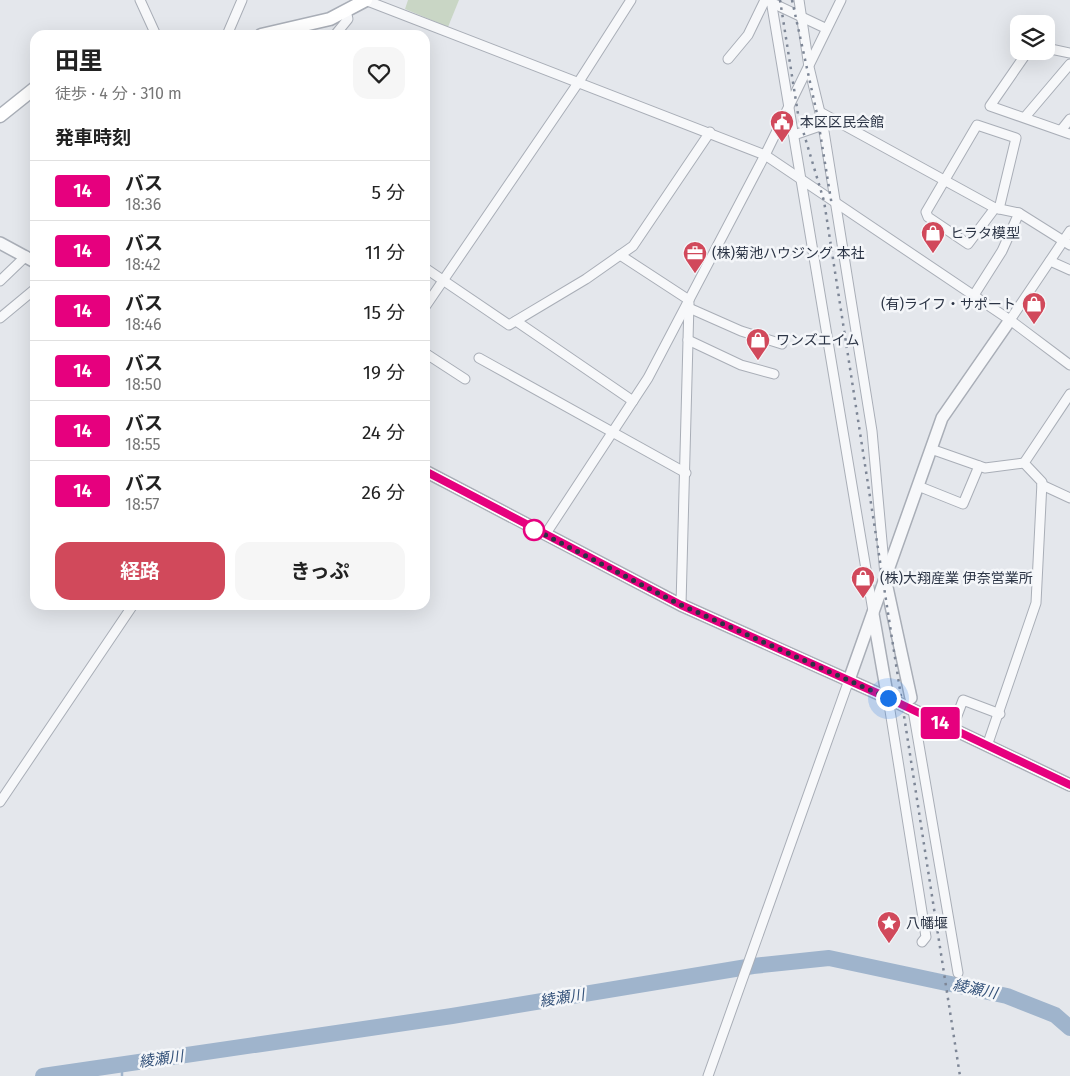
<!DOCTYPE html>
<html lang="ja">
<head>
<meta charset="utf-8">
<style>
  body { margin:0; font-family:"Fira Sans","Noto Sans JP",sans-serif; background:#f6f6f6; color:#222; height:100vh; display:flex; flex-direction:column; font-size:19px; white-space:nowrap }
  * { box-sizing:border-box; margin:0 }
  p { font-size:16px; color:#767676 }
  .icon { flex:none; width:28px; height:28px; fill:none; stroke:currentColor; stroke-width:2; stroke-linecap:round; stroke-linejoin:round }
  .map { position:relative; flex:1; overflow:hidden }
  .panel { position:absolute; left:30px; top:30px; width:400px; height:580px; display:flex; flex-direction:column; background:#fff; border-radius:15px; box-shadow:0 5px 20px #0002 }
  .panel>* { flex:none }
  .badge { padding:0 10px; border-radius:4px; font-size:18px; line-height:32px }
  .tools { position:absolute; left:1010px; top:15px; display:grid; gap:10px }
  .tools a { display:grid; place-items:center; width:45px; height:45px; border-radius:10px; background:#fff; box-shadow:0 5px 20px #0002; font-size:25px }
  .you { position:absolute; width:25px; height:25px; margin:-12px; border:4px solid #fff; border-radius:50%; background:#1a73e8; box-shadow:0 0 0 8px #1a73e833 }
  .map>.badge { position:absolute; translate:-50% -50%; box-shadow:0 0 0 2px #fff }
  h2 { padding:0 25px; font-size:19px; line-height:45px }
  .round { display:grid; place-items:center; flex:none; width:52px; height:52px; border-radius:15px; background:#f6f6f6 }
  .headline { display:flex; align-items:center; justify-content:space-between; height:85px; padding:0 25px }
  h1 { font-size:24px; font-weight:700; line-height:38px }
  .primary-button { display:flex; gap:10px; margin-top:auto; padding:10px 25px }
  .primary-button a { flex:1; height:58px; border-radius:15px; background:#d1495b; color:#fff; font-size:20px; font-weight:700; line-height:58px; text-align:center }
  .primary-button a+a { background:#f6f6f6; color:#222 }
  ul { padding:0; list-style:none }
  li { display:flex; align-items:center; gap:15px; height:60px; padding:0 25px; border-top:1px solid #e0e0e0 }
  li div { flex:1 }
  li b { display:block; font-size:19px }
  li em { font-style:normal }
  li .badge { min-width:55px; font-weight:700; text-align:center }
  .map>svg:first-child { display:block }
  .green { fill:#c9d6c5 }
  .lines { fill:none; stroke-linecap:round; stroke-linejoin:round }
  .stream { stroke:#9fb4cc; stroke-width:2.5 }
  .river { stroke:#9fb4cc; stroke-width:16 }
  .minor-casing { stroke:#a9aeb7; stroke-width:11 }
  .tertiary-casing { stroke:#a9aeb7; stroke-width:14 }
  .secondary-casing { stroke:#a9aeb7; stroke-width:15 }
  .minor { stroke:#f7f8fa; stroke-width:9 }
  .tertiary { stroke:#f7f8fa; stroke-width:11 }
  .secondary { stroke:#fff; stroke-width:12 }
  .rail { stroke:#7d8696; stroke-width:2.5; stroke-dasharray:2.5 5; stroke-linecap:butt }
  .line-casing { stroke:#fff; stroke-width:11 }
  .line { stroke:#e6007e; stroke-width:8 }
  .walk { stroke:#2b3445; stroke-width:5; stroke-dasharray:0 9 }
  .stop-dot { fill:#fff; stroke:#e6007e; stroke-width:2.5 }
  .labels { text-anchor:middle; stroke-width:5; stroke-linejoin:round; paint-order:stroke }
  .poi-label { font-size:14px; fill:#2b3445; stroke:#f4f6f9; text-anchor:start }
  .water-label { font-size:15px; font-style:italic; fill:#34527a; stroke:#f4f6f9 }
</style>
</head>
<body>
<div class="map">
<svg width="1070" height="1076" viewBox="0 0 1070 1076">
  <rect width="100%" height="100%" fill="#e4e7ec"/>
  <path class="green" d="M 408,0 L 459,0 L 448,27 L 405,9 Z"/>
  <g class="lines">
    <path class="stream" d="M 122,1065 L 122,1076"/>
    <path class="river" d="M 43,1076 L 452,1016 L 753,966 L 829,958 L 1007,996 L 1055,1015 L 1070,1028"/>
    <g class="minor-casing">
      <g id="minor">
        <path d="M 140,0 L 156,35"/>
        <path d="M 365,0 L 765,155 L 1010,320 L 1070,365"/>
        <path d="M 771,0 L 873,611"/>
        <path d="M 799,0 L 809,67 L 823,125 L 872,431 L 885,575"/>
        <path d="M 768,1 L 825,28"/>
        <path d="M 227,35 L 242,0"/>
        <path d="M 335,35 L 348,19 L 346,11"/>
        <path d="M 1046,48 L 1070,53"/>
        <path d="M 1028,51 L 990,106 L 1070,134"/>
        <path d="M 728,59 L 748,35 L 765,0"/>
        <path d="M 820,112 L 995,208 L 1019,213 L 1070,245"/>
        <path d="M 1025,117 L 1070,64"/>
        <path d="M 1062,129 L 1070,119"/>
        <path d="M 794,135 L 823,125"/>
        <path d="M 995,208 L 968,244 L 928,217 L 926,212 L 977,125 L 1016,138 L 999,209"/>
        <path d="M 620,255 L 689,300"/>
        <path d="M 1050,261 L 1070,270"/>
        <path d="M 425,268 L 509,325 L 586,279 L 633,246 L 710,132"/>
        <path d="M 0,281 L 26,256"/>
        <path d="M 974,295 L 1002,251 L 1019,213"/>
        <path d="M 425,307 L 578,83 L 631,0"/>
        <path d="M 689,308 L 741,331 L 782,344"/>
        <path d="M 0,318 L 35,289"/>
        <path d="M 1010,320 L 1070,231"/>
        <path d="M 516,321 L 633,401"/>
        <path d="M 688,340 L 741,365 L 774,374"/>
        <path d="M 425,353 L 465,379"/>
        <path d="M 479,358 L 686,473"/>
        <path d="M 931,449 L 985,468 L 1024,463"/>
        <path d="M 1042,485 L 1070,498"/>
        <path d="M 918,486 L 963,504 L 979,466"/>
        <path d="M 545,535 L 648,378 L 765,155 L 841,0"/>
        <path d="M 681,605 L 689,303"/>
        <path d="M 888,698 L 926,937 L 922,942"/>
        <path d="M 913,710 L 958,973"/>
        <path d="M 952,729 L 963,700 L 1000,714"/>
        <path d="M 987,746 L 1036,603 L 1042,482 L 1024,463 L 1070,394"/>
        <path d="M 0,802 L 133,605"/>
        <path d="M 708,1076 L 849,680"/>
      </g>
    </g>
    <g class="tertiary-casing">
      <g id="tertiary">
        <path d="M 0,243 L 35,262"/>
        <path d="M 425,471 L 681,605 L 888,698 L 1070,785"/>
        <path d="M 885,578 L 911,698"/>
        <path d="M 873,614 L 886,688"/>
        <path d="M 849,680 L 942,418 L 1010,320"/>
      </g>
    </g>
    <g class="secondary-casing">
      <g id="secondary">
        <path d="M 261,35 L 330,19 L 366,0"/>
        <path d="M 0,116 L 35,88"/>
      </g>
    </g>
    <use href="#minor" class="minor"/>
    <use href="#tertiary" class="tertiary"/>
    <use href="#secondary" class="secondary"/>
    <g class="rail">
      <path d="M 780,0 L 798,114 L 824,201 L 960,1076"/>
      <path d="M 792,0 L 817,114 L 832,206"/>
    </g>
  </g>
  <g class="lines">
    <g class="line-casing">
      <path id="line" d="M 425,471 L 681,605 L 888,698 L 1070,785"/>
    </g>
    <use href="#line" class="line"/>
    <path class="walk" d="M 534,530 L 528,526 L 681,605 L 888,698"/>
  </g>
  <defs>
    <g id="civic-pin" transform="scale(1.25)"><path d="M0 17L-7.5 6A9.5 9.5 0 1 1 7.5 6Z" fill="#d1495b" stroke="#f4f6f9"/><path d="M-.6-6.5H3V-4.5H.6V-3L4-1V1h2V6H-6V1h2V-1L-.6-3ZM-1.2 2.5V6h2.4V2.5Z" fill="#fff"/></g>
    <g id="shop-pin" transform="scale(1.25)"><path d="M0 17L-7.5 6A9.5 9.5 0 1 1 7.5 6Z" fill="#d1495b" stroke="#f4f6f9"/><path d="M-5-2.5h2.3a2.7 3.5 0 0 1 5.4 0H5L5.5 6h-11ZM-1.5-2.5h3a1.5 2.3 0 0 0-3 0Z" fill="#fff"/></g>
    <g id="office-pin" transform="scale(1.25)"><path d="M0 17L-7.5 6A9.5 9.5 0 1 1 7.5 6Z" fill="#d1495b" stroke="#f4f6f9"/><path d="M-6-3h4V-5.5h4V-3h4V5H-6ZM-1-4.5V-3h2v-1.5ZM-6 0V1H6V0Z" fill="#fff"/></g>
    <g id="sight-pin" transform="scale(1.25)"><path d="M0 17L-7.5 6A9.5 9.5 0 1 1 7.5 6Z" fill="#d1495b" stroke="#f4f6f9"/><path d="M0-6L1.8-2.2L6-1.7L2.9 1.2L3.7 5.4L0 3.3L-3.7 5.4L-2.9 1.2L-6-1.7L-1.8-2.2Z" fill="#fff"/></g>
  </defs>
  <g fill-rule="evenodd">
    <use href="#civic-pin" x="782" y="122"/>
    <use href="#shop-pin" x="933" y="233"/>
    <use href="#office-pin" x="695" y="253"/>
    <use href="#shop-pin" x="1034" y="304"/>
    <use href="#shop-pin" x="758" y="340"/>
    <use href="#shop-pin" x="863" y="578"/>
    <use href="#sight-pin" x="889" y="923"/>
  </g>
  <circle class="stop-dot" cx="534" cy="530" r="10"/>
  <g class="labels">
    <g class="poi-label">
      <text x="800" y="127">本区区民会館</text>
      <text x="950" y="238">ヒラタ模型</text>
      <text x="712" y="258">(株)菊池ハウジング 本社</text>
      <text x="1016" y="309" text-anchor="end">(有)ライフ・サポート</text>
      <text x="776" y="345">ワンズエイム</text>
      <text x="880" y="583">(株)大翔産業 伊奈営業所</text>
      <text x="906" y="928">八幡堰</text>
    </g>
    <g class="water-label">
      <text transform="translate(975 989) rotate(12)" y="5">綾瀬川</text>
      <text transform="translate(562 998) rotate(-9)" y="5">綾瀬川</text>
      <text transform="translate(161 1059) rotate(-8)" y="5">綾瀬川</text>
    </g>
  </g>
</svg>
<div class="tools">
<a><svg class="icon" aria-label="layers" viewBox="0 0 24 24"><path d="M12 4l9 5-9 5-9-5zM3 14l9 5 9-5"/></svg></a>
</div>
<div class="you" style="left:888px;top:698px"></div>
<b class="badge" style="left:940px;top:723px;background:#e6007e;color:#fff">14</b>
<section class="panel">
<div class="headline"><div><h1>田里</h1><p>徒歩 · 4 分 · 310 m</p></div><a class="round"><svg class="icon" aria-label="heart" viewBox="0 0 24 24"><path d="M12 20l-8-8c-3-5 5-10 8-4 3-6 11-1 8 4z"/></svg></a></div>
<h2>発車時刻</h2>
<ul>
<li><span class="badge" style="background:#e6007e;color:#fff">14</span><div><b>バス</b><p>18:36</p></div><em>5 分</em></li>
<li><span class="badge" style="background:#e6007e;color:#fff">14</span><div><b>バス</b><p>18:42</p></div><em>11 分</em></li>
<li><span class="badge" style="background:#e6007e;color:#fff">14</span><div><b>バス</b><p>18:46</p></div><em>15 分</em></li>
<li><span class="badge" style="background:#e6007e;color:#fff">14</span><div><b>バス</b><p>18:50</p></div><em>19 分</em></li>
<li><span class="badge" style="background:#e6007e;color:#fff">14</span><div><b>バス</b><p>18:55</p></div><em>24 分</em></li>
<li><span class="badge" style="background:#e6007e;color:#fff">14</span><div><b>バス</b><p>18:57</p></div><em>26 分</em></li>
</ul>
<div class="primary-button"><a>経路</a><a>きっぷ</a></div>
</section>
</div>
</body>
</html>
